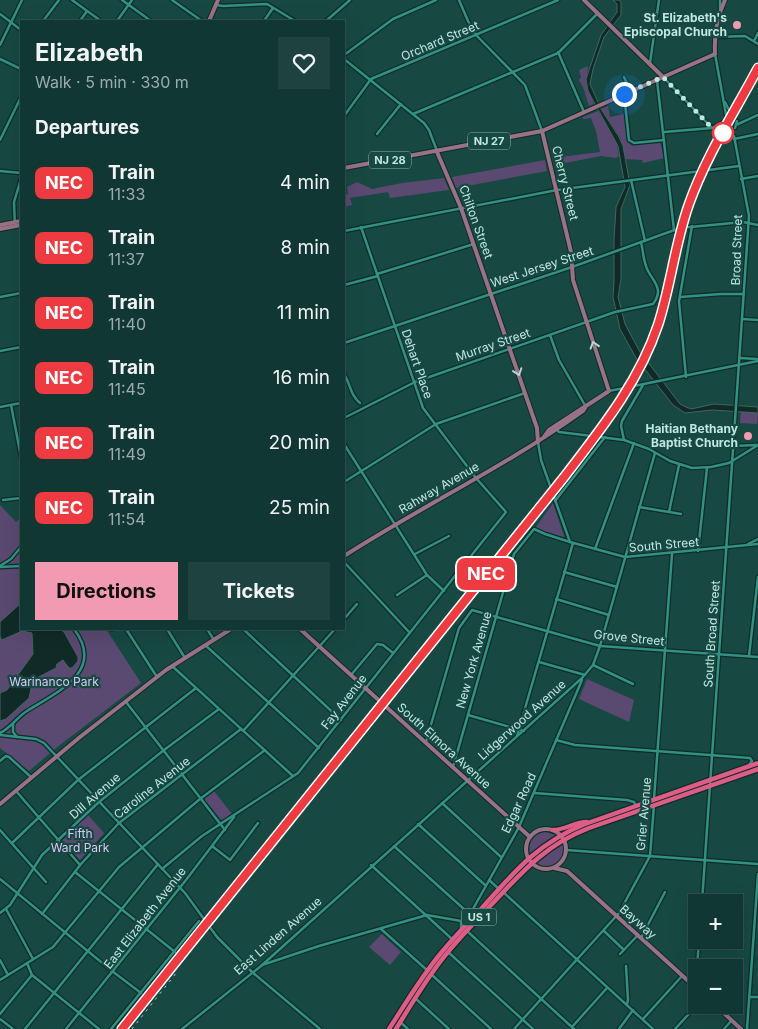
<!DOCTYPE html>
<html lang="en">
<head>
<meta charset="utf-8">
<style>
  body { margin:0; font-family:Inter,sans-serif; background:#1e423e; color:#f1f3f6; height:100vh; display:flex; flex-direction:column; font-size:19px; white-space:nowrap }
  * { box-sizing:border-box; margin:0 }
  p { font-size:16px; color:#9cacac }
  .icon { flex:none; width:28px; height:28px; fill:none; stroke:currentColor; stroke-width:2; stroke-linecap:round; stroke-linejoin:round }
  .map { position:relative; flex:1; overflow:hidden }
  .panel { position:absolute; left:20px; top:20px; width:325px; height:610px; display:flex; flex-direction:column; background:#113732; border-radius:0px; box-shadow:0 5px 20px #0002,0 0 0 1px #30514d }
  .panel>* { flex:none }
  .badge { padding:0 10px; border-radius:8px; font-size:18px; line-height:32px }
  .fabs { position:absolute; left:688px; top:894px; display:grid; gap:10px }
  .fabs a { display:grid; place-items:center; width:55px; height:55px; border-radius:0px; background:#113732; box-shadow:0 5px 20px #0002,0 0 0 1px #30514d; font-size:25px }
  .you { position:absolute; width:25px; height:25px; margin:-12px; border:4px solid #fff; border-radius:50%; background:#1a73e8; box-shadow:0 0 0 8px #1a73e833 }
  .map>.badge { position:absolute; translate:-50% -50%; box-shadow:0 0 0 2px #fff }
  h2 { padding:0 15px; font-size:19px; line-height:45px }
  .round { display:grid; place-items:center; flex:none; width:52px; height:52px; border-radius:0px; background:#1e423e }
  .head { display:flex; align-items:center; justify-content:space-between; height:85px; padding:0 15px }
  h1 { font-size:24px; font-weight:700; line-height:38px }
  .cta { display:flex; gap:10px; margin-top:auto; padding:10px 15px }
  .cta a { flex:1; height:58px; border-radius:0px; background:#f19ab1; color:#111; font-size:20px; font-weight:700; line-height:58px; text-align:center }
  .cta a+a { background:#1e423e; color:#f1f3f6 }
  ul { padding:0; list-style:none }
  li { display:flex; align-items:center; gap:15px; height:65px; padding:0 15px }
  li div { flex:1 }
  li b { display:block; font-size:19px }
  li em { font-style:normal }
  li .badge { min-width:55px; font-weight:700; text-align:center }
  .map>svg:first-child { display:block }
  .green { fill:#5a4971 }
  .water { fill:#102b27; stroke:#44645e }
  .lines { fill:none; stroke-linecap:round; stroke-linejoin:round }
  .minor-tunnel { stroke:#30615a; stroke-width:2.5; stroke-dasharray:2.5 1; stroke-linecap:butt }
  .minor-casing { stroke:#0f2c28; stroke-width:5 }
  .major-casing { stroke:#0f2c28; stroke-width:6 }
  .highway-casing { stroke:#0f2c28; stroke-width:7 }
  .minor { stroke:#319184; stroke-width:2.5 }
  .major { stroke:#997285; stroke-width:4 }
  .highway { stroke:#de5d86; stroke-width:4.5 }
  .rail { stroke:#a6d1c9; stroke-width:1; stroke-dasharray:2.5 5; stroke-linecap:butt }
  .minor-bridge-casing { stroke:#0f2c28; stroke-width:5; stroke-linecap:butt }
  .minor-bridge { stroke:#319184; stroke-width:2.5 }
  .oneway { stroke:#b8d6d2 }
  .line-casing { stroke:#fff; stroke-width:11 }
  .line { stroke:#ee3a41; stroke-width:8 }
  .walk { stroke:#bee8e0; stroke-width:5; stroke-dasharray:0 9 }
  .poi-dot { fill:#f19ab1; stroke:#174942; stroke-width:2 }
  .stop-dot { fill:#fff; stroke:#ee3a41; stroke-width:2.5 }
  .labels { text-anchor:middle; stroke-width:4.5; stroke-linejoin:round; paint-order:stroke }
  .shield { fill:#174942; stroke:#8cb8b1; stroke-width:1 }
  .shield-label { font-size:11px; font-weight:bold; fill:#bee8e0 }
  .poi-label { font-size:12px; font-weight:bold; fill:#bee8e0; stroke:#174942; text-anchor:end }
  .street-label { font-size:12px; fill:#bee8e0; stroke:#174942 }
  .park-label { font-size:12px; fill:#dbc8f9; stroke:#174942 }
</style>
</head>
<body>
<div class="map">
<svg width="758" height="1029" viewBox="0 0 758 1029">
  <rect width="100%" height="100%" fill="#174942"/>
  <g class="green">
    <path d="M 588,66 L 586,84 L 594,104 L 589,106 L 583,87 L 579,80 L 581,77 L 579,70 Z"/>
    <path d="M 608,106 L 610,117 L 624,114 L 629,143 L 631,145 L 660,142 L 664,158 L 643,163 L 642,160 L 625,159 L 620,137 L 601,109 Z"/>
    <path d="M 598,111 L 616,140 L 619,156 L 616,158 L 601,156 L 555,165 L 553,158 L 600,152 L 596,131 L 591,118 L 583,119 L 583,117 Z"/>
    <path d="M 545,160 L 547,171 L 456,188 L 452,177 Z"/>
    <path d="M 444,178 L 449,190 L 390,198 L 388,192 L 350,198 L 352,205 L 344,207 L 344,195 L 348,194 L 347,187 L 357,182 L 372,189 L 402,183 Z"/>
    <path d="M 741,411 L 758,413 L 757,424 L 740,423 Z"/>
    <path d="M 553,503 L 564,536 L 564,537 L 551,535 L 536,527 Z"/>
    <path d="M 0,505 L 16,522 L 21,517 L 21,629 L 106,629 L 141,683 L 56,748 L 29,771 L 0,748 Z"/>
    <path d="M 587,679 L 634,700 L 629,722 L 579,699 Z"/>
    <path d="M 214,791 L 232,814 L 222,821 L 204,799 Z"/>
    <path d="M 88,815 L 104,833 L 80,860 L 62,841 Z"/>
    <path d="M 545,832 L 556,835 L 530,853 C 528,842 534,834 545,832 Z"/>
    <path d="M 563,843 C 567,860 550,874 536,862 L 539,859 Z"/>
    <path d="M 382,934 L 401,952 L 390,965 L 369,947 Z"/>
  </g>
  <g class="water">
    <path d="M 613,0 L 619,0 L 621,2 L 621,15 L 604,37 L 593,69 L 590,84 L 601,109 L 619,137 L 623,146 L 630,185 L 621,209 L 621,279 L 618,297 L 625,324 L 640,352 L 680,404 L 686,407 L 691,409 L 714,404 L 758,407 L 758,413 L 712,410 L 685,413 L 673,405 L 636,358 L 620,329 L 613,297 L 614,282 L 614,240 L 616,207 L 625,187 L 618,146 L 588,91 L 586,79 L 601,35 L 617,12 L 617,4 Z"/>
    <path d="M 21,603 L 21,629 L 60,629 L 64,632 L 78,657 L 78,661 L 72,668 L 69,668 L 63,660 L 57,664 L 56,668 L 33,680 L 29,698 L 6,719 L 0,721 L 0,693 L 7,690 L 33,654 L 32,633 L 22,631 L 2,640 L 0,637 L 0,622 Z"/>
  </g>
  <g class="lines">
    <g class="minor-tunnel">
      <path d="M 731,114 L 737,121"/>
      <path d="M 727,120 L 735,125"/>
    </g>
    <g class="minor-casing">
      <g id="minor">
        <path d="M 72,0 L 101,21"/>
        <path d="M 122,0 L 151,21"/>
        <path d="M 172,0 L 202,21"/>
        <path d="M 459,0 L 468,21 L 476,35 L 525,85 L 542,131"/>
        <path d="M 720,0 L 720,9"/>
        <path d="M 216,5 L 223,6 L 267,4 L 295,21"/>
        <path d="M 0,14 L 21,30"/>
        <path d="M 43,21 L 59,0"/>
        <path d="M 80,21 L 87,11"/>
        <path d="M 117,21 L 132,0"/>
        <path d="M 264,21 L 273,8"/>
        <path d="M 326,21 L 350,0"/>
        <path d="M 715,37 L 745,36 L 758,44"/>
        <path d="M 754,41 L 758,33"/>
        <path d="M 0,45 L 22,0"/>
        <path d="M 558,52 L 584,112"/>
        <path d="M 715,54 L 727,120"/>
        <path d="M 344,55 L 393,19 L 436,0"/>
        <path d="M 0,59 L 21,69"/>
        <path d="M 344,59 L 424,123 L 429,130 L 437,151"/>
        <path d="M 650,63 L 659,0"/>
        <path d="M 624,77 L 631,92"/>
        <path d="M 663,77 L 712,128 L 727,120"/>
        <path d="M 657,80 L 674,230"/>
        <path d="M 624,94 L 629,140 L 634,143 L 664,140"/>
        <path d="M 725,102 L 731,114"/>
        <path d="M 413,114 L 558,53 L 598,13"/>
        <path d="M 344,116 L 371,79 L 558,0"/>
        <path d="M 736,125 L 758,115"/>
        <path d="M 735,128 L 737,121"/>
        <path d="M 664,132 L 712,128"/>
        <path d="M 377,134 L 401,104"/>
        <path d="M 734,139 L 758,134"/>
        <path d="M 0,140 L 21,97"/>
        <path d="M 0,171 L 21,173"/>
        <path d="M 741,179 L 758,176"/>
        <path d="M 631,180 L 645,241"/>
        <path d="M 15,227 L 14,202 L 21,179"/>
        <path d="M 344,231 L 557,190 L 739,166"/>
        <path d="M 377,274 L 474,244"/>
        <path d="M 344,285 L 378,276"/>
        <path d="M 0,297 L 21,293"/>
        <path d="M 680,297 L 721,294 L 744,294"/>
        <path d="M 742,319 L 758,320"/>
        <path d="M 550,335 L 559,360 L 586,407"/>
        <path d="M 344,343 L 572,267 L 680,228 L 743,222 L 758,225"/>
        <path d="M 0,351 L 21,347"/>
        <path d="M 740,358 L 757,359"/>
        <path d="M 344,374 C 351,385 350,395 360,403"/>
        <path d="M 686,377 L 679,301 L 692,226"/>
        <path d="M 609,391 L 758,361"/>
        <path d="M 11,405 L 21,457"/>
        <path d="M 0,407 L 21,403"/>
        <path d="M 344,418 L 415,382 L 615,312 L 653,304 C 666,287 650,280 646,266 C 643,258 643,250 641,242"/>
        <path d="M 557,430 L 559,432 L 624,440 L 649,449 L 670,461 L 692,468 L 711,467 L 729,463 L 758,445"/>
        <path d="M 624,440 L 621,426 L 622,421 L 643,385"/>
        <path d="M 538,442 L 541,460 L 570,542 L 625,557 L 758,544"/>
        <path d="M 344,444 L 427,575 L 444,591"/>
        <path d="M 733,446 L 757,445"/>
        <path d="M 344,482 L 436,424 L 525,393"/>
        <path d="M 3,500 L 21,498"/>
        <path d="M 555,501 L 605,437"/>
        <path d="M 639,507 L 681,514"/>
        <path d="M 669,512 L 679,465"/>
        <path d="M 748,544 L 758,539"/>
        <path d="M 595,549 L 634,443"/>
        <path d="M 698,551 L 707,468"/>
        <path d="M 415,554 L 449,536"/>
        <path d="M 344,562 L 410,633"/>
        <path d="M 0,566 L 11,559 L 21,547"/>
        <path d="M 0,567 L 21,566"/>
        <path d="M 564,572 L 617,587"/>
        <path d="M 397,595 L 427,575"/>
        <path d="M 556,599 L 609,615"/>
        <path d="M 344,619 L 357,604"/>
        <path d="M 111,629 L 113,629"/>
        <path d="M 126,629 L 157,677"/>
        <path d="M 167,629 L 185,658"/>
        <path d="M 207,629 L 214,640"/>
        <path d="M 243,629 L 341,720"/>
        <path d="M 205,645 L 319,748"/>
        <path d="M 749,656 L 758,577"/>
        <path d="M 539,662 L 585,675"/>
        <path d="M 593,665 L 633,684"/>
        <path d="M 172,666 L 293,776"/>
        <path d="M 351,675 L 377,644 L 383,645 L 393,653"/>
        <path d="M 126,702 L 225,830"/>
        <path d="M 468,715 L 524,731"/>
        <path d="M 13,724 L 13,732 L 17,737"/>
        <path d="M 243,731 L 335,629"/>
        <path d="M 0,733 C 11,728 17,717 27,711 C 57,692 106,671 74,629"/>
        <path d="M 0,735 L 36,739 L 44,743 L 185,893 L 201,915"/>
        <path d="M 517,736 L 573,543"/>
        <path d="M 556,740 L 575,745 L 750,758 L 752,761 L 749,765"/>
        <path d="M 426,742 L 459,628 L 472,610 L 600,646 L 758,657"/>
        <path d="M 0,761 L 6,756 L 9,757 L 31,777"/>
        <path d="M 453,767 L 514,554 L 534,529 L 545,534 L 570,542"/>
        <path d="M 16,791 L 80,865"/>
        <path d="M 534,793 L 627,800 L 634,802 L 636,806"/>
        <path d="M 654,799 L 672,554"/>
        <path d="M 442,803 L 501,857"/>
        <path d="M 418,824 L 485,885"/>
        <path d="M 0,830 L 46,882"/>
        <path d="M 12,843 L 78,780 L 196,688"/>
        <path d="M 212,846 L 230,860 L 258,823"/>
        <path d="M 394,846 L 465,910 L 473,914 L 476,913"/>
        <path d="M 566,850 L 758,864"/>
        <path d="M 371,865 L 453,940"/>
        <path d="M 162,869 L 202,836 L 298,773 L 506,512 L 476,478 L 423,408 L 361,227"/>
        <path d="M 75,872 L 175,952"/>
        <path d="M 0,879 L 112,971 L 141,993"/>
        <path d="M 489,880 L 499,889"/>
        <path d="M 503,892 L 653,1029"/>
        <path d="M 702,902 L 749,216 L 734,136"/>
        <path d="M 6,909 L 33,959"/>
        <path d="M 0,913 L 10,905 L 42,855 L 99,802 L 164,750 L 219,709"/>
        <path d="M 42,914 L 81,864 L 119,823 L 241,729"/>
        <path d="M 464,925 L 519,827 L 582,680"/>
        <path d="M 381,929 L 428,971"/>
        <path d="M 461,929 L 461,921 L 464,919 L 467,912"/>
        <path d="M 467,931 L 574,1029"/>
        <path d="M 604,931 L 624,950"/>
        <path d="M 217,937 L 252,972 L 320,1029"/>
        <path d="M 641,938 L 665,892"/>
        <path d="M 448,952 L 533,1029"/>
        <path d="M 620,954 L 638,935"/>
        <path d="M 0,960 L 8,975"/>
        <path d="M 27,963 L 32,975 L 99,1029"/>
        <path d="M 262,965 L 319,946 L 427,915 L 461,921 L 466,921"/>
        <path d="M 626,966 L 628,1000 L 627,1004"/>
        <path d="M 697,968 L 699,940"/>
        <path d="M 432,975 L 491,1029"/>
        <path d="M 0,980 L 53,947 L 119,867 L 200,799 L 265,750"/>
        <path d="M 750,997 L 758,997"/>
        <path d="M 415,998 L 449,1029"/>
        <path d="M 0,1014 L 32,975"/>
        <path d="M 0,1019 L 13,1029"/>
        <path d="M 643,1019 L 682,976"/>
        <path d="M 400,1022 L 408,1029"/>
        <path d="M 572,1027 L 607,988"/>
        <path d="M 25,1029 L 158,864"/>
        <path d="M 66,1029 L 186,880 L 234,817"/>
        <path d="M 111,1029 L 199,921"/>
        <path d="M 182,1029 L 261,966 L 582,678 L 593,665 L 600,646 L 655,453"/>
        <path d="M 514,1029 L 619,913 L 650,856 L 654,805"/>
        <path d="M 619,1029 L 633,1010"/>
        <path d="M 675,1029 L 697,1005"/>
        <path d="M 724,1029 L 732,1020"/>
        <path d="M 747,1029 L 758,874"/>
      </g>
    </g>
    <g class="major-casing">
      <g id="major">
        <path d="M 584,0 L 663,77"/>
        <path d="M 209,21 L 218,0"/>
        <path d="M 542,131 L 571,252 L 573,280 L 609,391 L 549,430 L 544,437"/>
        <path d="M 437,152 L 461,208 L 537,428 L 538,442"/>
        <path d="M 344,168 L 542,131 L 715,54 C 714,36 717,17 725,0"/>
        <path d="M 0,225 L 21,221"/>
        <path d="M 0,229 L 21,225"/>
        <path d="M 344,556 C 422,506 508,465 583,411 L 585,408"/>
        <path d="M 300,629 L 530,837"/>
        <path d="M 0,804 L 80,737 L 166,670 L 231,629"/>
        <circle cx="546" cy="849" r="20"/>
        <path d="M 554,868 L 567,871 L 696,988"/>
        <path d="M 715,1005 L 741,1029"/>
      </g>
    </g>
    <g class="highway-casing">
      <g id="highway">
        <path d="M 553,830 C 565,830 575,822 587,822"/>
        <path d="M 389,1029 C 406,1003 421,977 441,953 C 454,937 468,923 482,908 C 515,871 538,843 585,824 L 758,763"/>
        <path d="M 396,1029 C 410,1006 424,983 440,962 C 455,942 474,923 491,905 C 522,872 545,845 589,828 L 758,769"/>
      </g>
    </g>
    <use href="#minor" class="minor"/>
    <use href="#major" class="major"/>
    <use href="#highway" class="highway"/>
    <g class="rail">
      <path d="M 122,1029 L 565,476 C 601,430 639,382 658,325 C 671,285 675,243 689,204 C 706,156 734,113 758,68"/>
      <path d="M 132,1029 L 177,972"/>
    </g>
    <g class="minor-bridge-casing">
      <path id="minor-bridge" d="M 201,915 L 217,937"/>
    </g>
    <use href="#minor-bridge" class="minor-bridge"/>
  </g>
  <defs><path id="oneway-chevron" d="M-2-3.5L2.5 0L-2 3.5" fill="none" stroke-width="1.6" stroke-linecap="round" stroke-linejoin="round" transform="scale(1.25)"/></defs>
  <g class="oneway">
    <use href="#oneway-chevron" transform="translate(594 345) rotate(-107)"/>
    <use href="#oneway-chevron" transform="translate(518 372) rotate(71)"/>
  </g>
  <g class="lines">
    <g class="line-casing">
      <path id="line" d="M 122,1029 L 565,476 C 601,429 639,382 658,325 C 671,285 675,243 689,204 C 706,156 734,113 758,68"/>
    </g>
    <use href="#line" class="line"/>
    <path class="walk" d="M 624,94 L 663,77 L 712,128 L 723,133"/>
  </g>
  <g class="poi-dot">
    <circle cx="737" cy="25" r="5"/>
    <circle cx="748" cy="436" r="5"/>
  </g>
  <circle class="stop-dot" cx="723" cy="133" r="10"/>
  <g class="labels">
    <g class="shield">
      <rect x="468" y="132.5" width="42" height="17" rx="4"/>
      <rect x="369" y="151.5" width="42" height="17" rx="4"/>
      <rect x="461.5" y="908.5" width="35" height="17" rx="4"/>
    </g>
    <g class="shield-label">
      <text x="489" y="145">NJ 27</text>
      <text x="390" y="164">NJ 28</text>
      <text x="479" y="921">US 1</text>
    </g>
    <g class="poi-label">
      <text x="727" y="22">St. Elizabeth's<tspan x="727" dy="14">Episcopal Church</tspan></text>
      <text x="738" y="433">Haitian Bethany<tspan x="738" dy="14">Baptist Church</tspan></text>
    </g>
    <g class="street-label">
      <text transform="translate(440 41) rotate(-23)" y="4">Orchard Street</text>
      <text transform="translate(565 183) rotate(76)" y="4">Cherry Street</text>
      <text transform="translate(476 222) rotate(70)" y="4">Chilton Street</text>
      <text transform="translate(737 250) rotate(-88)" y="4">Broad Street</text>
      <text transform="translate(542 267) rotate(-18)" y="4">West Jersey Street</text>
      <text transform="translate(493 345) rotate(-19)" y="4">Murray Street</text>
      <text transform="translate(417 364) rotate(71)" y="4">Dehart Place</text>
      <text transform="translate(439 488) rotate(-30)" y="4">Rahway Avenue</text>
      <text transform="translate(664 545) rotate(-5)" y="4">South Street</text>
      <text transform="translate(712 634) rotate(-86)" y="4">South Broad Street</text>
      <text transform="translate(629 638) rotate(6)" y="4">Grove Street</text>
      <text transform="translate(474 660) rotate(-74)" y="4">New York Avenue</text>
      <text transform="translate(344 702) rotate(-52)" y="4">Fay Avenue</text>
      <text transform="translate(522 720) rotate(-42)" y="4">Lidgerwood Avenue</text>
      <text transform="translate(444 746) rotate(42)" y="4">South Elmora Avenue</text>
      <text transform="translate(152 788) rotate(-38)" y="4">Caroline Avenue</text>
      <text transform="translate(95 796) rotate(-41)" y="4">Dill Avenue</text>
      <text transform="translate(519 803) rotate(-65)" y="4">Edgar Road</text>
      <text transform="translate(644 814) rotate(-85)" y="4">Grier Avenue</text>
      <text transform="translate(145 918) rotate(-52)" y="4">East Elizabeth Avenue</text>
      <text transform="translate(638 922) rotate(42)" y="4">Bayway</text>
      <text transform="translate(278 936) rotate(-41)" y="4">East Linden Avenue</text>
    </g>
    <g class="park-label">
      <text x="54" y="686">Warinanco Park</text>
      <text x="80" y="838">Fifth<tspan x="80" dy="14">Ward Park</tspan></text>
    </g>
  </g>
</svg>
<div class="fabs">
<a>+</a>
<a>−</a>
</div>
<div class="you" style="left:624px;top:94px"></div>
<b class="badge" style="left:486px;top:574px;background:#ee3a41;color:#fff">NEC</b>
<section class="panel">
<div class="head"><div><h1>Elizabeth</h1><p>Walk · 5 min · 330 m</p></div><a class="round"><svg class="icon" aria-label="heart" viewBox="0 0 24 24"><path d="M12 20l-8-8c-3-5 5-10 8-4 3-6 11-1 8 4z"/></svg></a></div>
<h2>Departures</h2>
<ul>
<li><span class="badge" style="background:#ee3a41;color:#fff">NEC</span><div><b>Train</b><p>11:33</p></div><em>4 min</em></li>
<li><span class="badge" style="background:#ee3a41;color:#fff">NEC</span><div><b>Train</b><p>11:37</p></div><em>8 min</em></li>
<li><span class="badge" style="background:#ee3a41;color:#fff">NEC</span><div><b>Train</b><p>11:40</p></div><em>11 min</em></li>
<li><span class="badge" style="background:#ee3a41;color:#fff">NEC</span><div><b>Train</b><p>11:45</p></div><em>16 min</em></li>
<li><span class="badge" style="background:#ee3a41;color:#fff">NEC</span><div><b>Train</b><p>11:49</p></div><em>20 min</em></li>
<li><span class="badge" style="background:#ee3a41;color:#fff">NEC</span><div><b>Train</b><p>11:54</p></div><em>25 min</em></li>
</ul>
<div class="cta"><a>Directions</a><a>Tickets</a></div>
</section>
</div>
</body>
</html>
